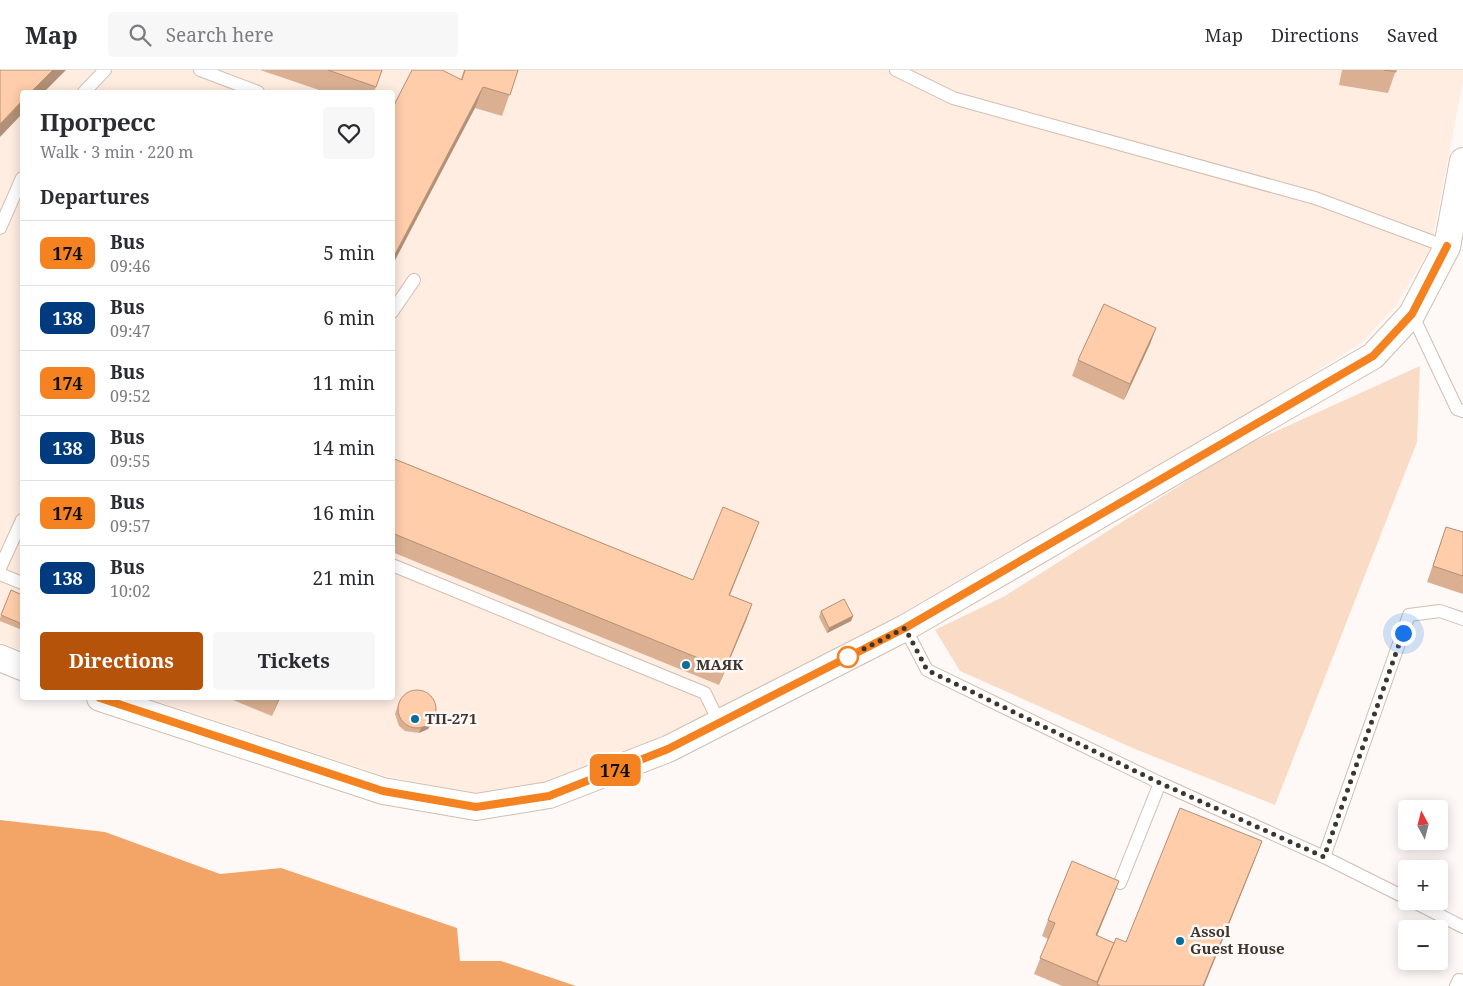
<!DOCTYPE html>
<html lang="en">
<head>
<meta charset="utf-8">
<style>
  body { margin:0; font-family:"Noto Serif",serif; background:#f7f7f7; color:#2b2b33; height:100vh; display:flex; flex-direction:column; font-size:19px; white-space:nowrap }
  * { box-sizing:border-box; margin:0 }
  p { font-size:16px; color:#7c7c81 }
  .icon { flex:none; width:28px; height:28px; fill:none; stroke:currentColor; stroke-width:2; stroke-linecap:round; stroke-linejoin:round }
  .map { position:relative; flex:1; overflow:hidden }
  .drawer { position:absolute; left:20px; top:20px; width:375px; height:610px; display:flex; flex-direction:column; background:#fff; border-radius:5px; box-shadow:0 2px 12px #0003 }
  .drawer>* { flex:none }
  .badge { padding:0 10px; border-radius:8px; font-size:18px; line-height:32px }
  .needle { width:32px; rotate:353deg }
  .controls { position:absolute; left:1398px; top:730px; display:grid; gap:10px }
  .controls a { display:grid; place-items:center; width:50px; height:50px; border-radius:5px; background:#fff; box-shadow:0 2px 12px #0003; font-size:25px }
  .you { position:absolute; width:25px; height:25px; margin:-12px; border:4px solid #fff; border-radius:50%; background:#1a73e8; box-shadow:0 0 0 8px #1a73e833 }
  .map>.badge { position:absolute; translate:-50% -50%; box-shadow:0 0 0 2px #fff }
  h2 { padding:0 20px; font-size:19px; line-height:45px }
  .round { display:grid; place-items:center; flex:none; width:52px; height:52px; border-radius:5px; background:#f7f7f7 }
  .overview { display:flex; align-items:center; justify-content:space-between; height:85px; padding:0 20px }
  h1 { font-size:24px; font-weight:700; line-height:38px }
  .action { display:flex; gap:10px; margin-top:auto; padding:10px 20px }
  .action a { flex:1; height:58px; border-radius:5px; background:#b45309; color:#fff; font-size:20px; font-weight:700; line-height:58px; text-align:center }
  .action a+a { background:#f7f7f7; color:#2b2b33 }
  ul { padding:0; list-style:none }
  li { display:flex; align-items:center; gap:15px; height:65px; padding:0 20px; border-top:1px solid #e1e1e2 }
  li div { flex:1 }
  li b { display:block; font-size:19px }
  li em { font-style:normal }
  li .badge { min-width:55px; font-weight:700; text-align:center }
  header { display:flex; align-items:center; gap:30px; box-sizing:border-box; height:70px; padding:0 25px; background:#fff; border-bottom:1px solid #e1e1e2 }
  header strong { font-size:24px }
  nav { display:flex; gap:28px; margin-inline-start:auto; font-size:18px }
  .search { width:350px; height:45px; background:#f7f7f7; display:flex; align-items:center; gap:12px; box-sizing:border-box; padding:0 18px; border-radius:5px; color:#7c7c81; font-size:19px }
  .map>svg:first-child { display:block }
  .built { fill:#ffede1 }
  .green { fill:#f9dbc6 }
  .water { fill:#f3a467 }
  .lines { fill:none; stroke-linecap:round; stroke-linejoin:round }
  .service-casing { stroke:#d3bdae; stroke-width:14 }
  .minor-casing { stroke:#d3bdae; stroke-width:28 }
  .service { stroke:#fff; stroke-width:12 }
  .minor { stroke:#fff; stroke-width:26 }
  .wall { fill:#dbb092 }
  .shaded-wall { fill:#b29077 }
  .building { fill:#ffcdaa; stroke:#b29077 }
  .line-casing { stroke:#fff; stroke-width:11 }
  .line { stroke:#f58220; stroke-width:8 }
  .walk { stroke:#3e352f; stroke-width:5; stroke-dasharray:0 9 }
  .stop-dot { fill:#fff; stroke:#f58220; stroke-width:2.5 }
  .poi-dot { fill:#096d9b; stroke:#fef9f6; stroke-width:2 }
  .labels { text-anchor:middle; stroke-width:5; stroke-linejoin:round; paint-order:stroke }
  .poi-label { font-size:15px; font-weight:bold; fill:#3e352f; stroke:#fef9f6; text-anchor:start }
</style>
</head>
<body>
<header>
<strong>Map</strong>
<div class="search"><svg class="icon" aria-label="search" viewBox="0 0 24 24"><circle cx="10" cy="10" r="6"/><path d="M15 15l6 6"/></svg>Search here</div>
<nav><a>Map</a><a>Directions</a><a>Saved</a></nav>
</header>
<div class="map">
<svg width="1463" height="916" viewBox="0 0 1463 916">
  <rect width="100%" height="100%" fill="#fef9f6"/>
  <path class="built" d="M 0,0 L 1463,0 L 1463,11 L 1431,177 L 1395,237 L 1364,271 L 1290,318 L 899,545 L 663,667 L 541,715 L 476,724 L 385,706 L 147,628 L 392,628 L 392,22 L 22,22 L 22,581 L 0,572 Z"/>
  <path class="green" d="M 1420,296 L 1417,372 L 1275,735 L 1135,679 L 960,601 L 935,560 L 1005,526 L 1239,378 Z"/>
  <path class="water" d="M 0,750 L 105,762 L 220,804 L 281,798 L 457,858 L 460,891 L 501,891 L 576,916 L 0,916 Z"/>
  <g class="lines">
    <g class="service-casing">
      <g id="service">
        <path d="M 200,0 L 258,22"/>
        <path d="M 896,0 L 953,28 L 1315,128 L 1447,177"/>
        <path d="M 84,22 L 105,0"/>
        <path d="M 0,158 L 22,108"/>
        <path d="M 392,242 L 414,210"/>
        <path d="M 1412,244 L 1457,339 L 1463,341"/>
        <path d="M 392,495 L 705,623 L 719,652"/>
        <path d="M 0,498 L 22,450"/>
        <path d="M 0,504 L 22,513"/>
        <path d="M 905,558 L 927,600 L 1160,713 L 1324,787 L 1406,828"/>
        <path d="M 1324,787 L 1409,545 L 1440,541 L 1463,549"/>
        <path d="M 1120,813 L 1160,713"/>
        <path d="M 1412,831 L 1463,857"/>
        <path d="M 1456,916 L 1459,910 L 1463,911"/>
      </g>
    </g>
    <g class="minor-casing">
      <g id="minor">
        <path d="M 0,588 L 22,597"/>
        <path d="M 100,628 L 383,721 L 476,737 L 549,725 L 668,679 L 905,558 L 1373,286 L 1412,244 L 1447,177 L 1463,91"/>
      </g>
    </g>
    <use href="#service" class="service"/>
    <use href="#minor" class="minor"/>
  </g>
  <g class="wall">
    <path d="M 260,0 L 382,0 L 374,22 L 325,22 Z"/>
    <path d="M 464,0 L 518,0 L 502,46 L 475,38 L 461,9 Z"/>
    <path d="M 1342,0 L 1396,0 L 1388,23 L 1339,15 Z"/>
    <path d="M 1156,258 L 1150,274 L 1124,330 L 1072,306 L 1078,290 Z"/>
    <path d="M 392,388 L 693,510 L 759,452 L 730,525 L 752,534 L 719,615 L 392,482 Z"/>
    <path d="M 1446,457 L 1463,462 L 1463,524 L 1427,512 Z"/>
    <path d="M 11,520 L 22,525 L 22,560 L 0,551 L 0,548 Z"/>
    <path d="M 821,541 L 853,546 L 851,551 L 827,563 L 819,547 Z"/>
    <path d="M 228,628 L 280,628 L 272,646 Z"/>
    <path d="M 400,630 L 435,647 L 432,653 L 428,659 L 419,663 L 405,661 L 399,656 L 395,644 Z"/>
    <path d="M 1262,771 L 1254,792 L 1204,916 L 1062,916 L 1034,904 L 1048,869 L 1042,866 L 1048,850 L 1119,811 L 1097,866 L 1114,873 L 1126,872 Z"/>
  </g>
  <g class="shaded-wall">
    <path d="M 53,0 L 66,0 L 44,22 L 31,22 Z"/>
    <path d="M 483,17 L 475,38 L 392,196 L 392,190 Z"/>
    <path d="M 22,31 L 22,44 L 0,67 L 0,54 Z"/>
    <path d="M 1156,258 L 1150,274 L 1124,330 L 1130,314 Z"/>
    <path d="M 759,452 L 753,468 L 723,541 L 729,525 Z"/>
    <path d="M 752,534 L 746,551 L 719,615 L 725,599 Z"/>
    <path d="M 853,546 L 851,551 L 827,563 L 829,558 Z"/>
    <path d="M 279,628 L 280,628 L 272,646 Z"/>
    <path d="M 435,647 L 432,653 L 428,659 L 419,663 L 421,658 Z"/>
    <path d="M 1262,771 L 1254,792 L 1204,916 L 1203,916 Z"/>
    <path d="M 1119,811 L 1113,827 L 1090,882 L 1096,865 Z"/>
  </g>
  <g class="building">
    <path d="M 0,0 L 53,0 L 31,22 L 22,22 L 22,31 L 0,54 Z"/>
    <path d="M 328,0 L 382,0 L 376,17 Z"/>
    <path d="M 412,0 L 442,0 L 462,10 L 465,0 L 518,0 L 510,25 L 483,17 L 392,190 L 392,39 Z"/>
    <path d="M 1384,0 L 1396,0 L 1396,2 Z"/>
    <path d="M 1104,234 L 1156,258 L 1130,314 L 1078,290 Z"/>
    <path d="M 392,388 L 693,510 L 723,437 L 759,452 L 729,525 L 752,534 L 725,599 L 392,463 Z"/>
    <path d="M 1446,457 L 1463,462 L 1463,506 L 1433,496 Z"/>
    <path d="M 11,520 L 22,525 L 22,554 L 1,545 Z"/>
    <path d="M 844,529 L 853,546 L 829,558 L 821,541 Z"/>
    <circle cx="417" cy="639" r="19"/>
    <path d="M 1180,738 L 1262,771 L 1203,916 L 1101,916 L 1097,914 L 1116,868 L 1126,872 Z"/>
    <path d="M 1072,791 L 1119,811 L 1096,865 L 1114,873 L 1097,912 L 1040,888 L 1055,853 L 1048,850 Z"/>
  </g>
  <g class="lines">
    <g class="line-casing">
      <path id="line" d="M 100,628 L 383,721 L 476,737 L 549,726 L 668,679 L 905,558 L 1373,286 L 1412,244 L 1447,176"/>
    </g>
    <use href="#line" class="line"/>
    <path class="walk" d="M 848,587 L 905,558 L 927,600 L 1160,713 L 1324,787 L 1403,563"/>
  </g>
  <circle class="stop-dot" cx="848" cy="587" r="10"/>
  <g class="poi-dot">
    <circle cx="686" cy="595" r="5"/>
    <circle cx="415" cy="649" r="5"/>
    <circle cx="1180" cy="871" r="5"/>
  </g>
  <g class="labels">
    <g class="poi-label">
      <text x="696" y="600">МАЯК</text>
      <text x="425" y="654">ТП-271</text>
      <text x="1190" y="867">Assol<tspan x="1190" dy="17">Guest House</tspan></text>
    </g>
  </g>
</svg>
<div class="controls">
<a><svg class="needle" viewBox="-14 -14 28 28"><path d="M0-13l5 13h-10z" fill="#e53935"/><path d="M0 13l5-13h-10z" fill="#7c7c81"/></svg></a>
<a>+</a>
<a>−</a>
</div>
<div class="you" style="left:1403px;top:563px"></div>
<b class="badge" style="left:615px;top:700px;background:#f58220;color:#111">174</b>
<section class="drawer">
<div class="overview"><div><h1>Прогресс</h1><p>Walk · 3 min · 220 m</p></div><a class="round"><svg class="icon" aria-label="heart" viewBox="0 0 24 24"><path d="M12 20l-8-8c-3-5 5-10 8-4 3-6 11-1 8 4z"/></svg></a></div>
<h2>Departures</h2>
<ul>
<li><span class="badge" style="background:#f58220;color:#111">174</span><div><b>Bus</b><p>09:46</p></div><em>5 min</em></li>
<li><span class="badge" style="background:#003b80;color:#fff">138</span><div><b>Bus</b><p>09:47</p></div><em>6 min</em></li>
<li><span class="badge" style="background:#f58220;color:#111">174</span><div><b>Bus</b><p>09:52</p></div><em>11 min</em></li>
<li><span class="badge" style="background:#003b80;color:#fff">138</span><div><b>Bus</b><p>09:55</p></div><em>14 min</em></li>
<li><span class="badge" style="background:#f58220;color:#111">174</span><div><b>Bus</b><p>09:57</p></div><em>16 min</em></li>
<li><span class="badge" style="background:#003b80;color:#fff">138</span><div><b>Bus</b><p>10:02</p></div><em>21 min</em></li>
</ul>
<div class="action"><a>Directions</a><a>Tickets</a></div>
</section>
</div>
</body>
</html>
